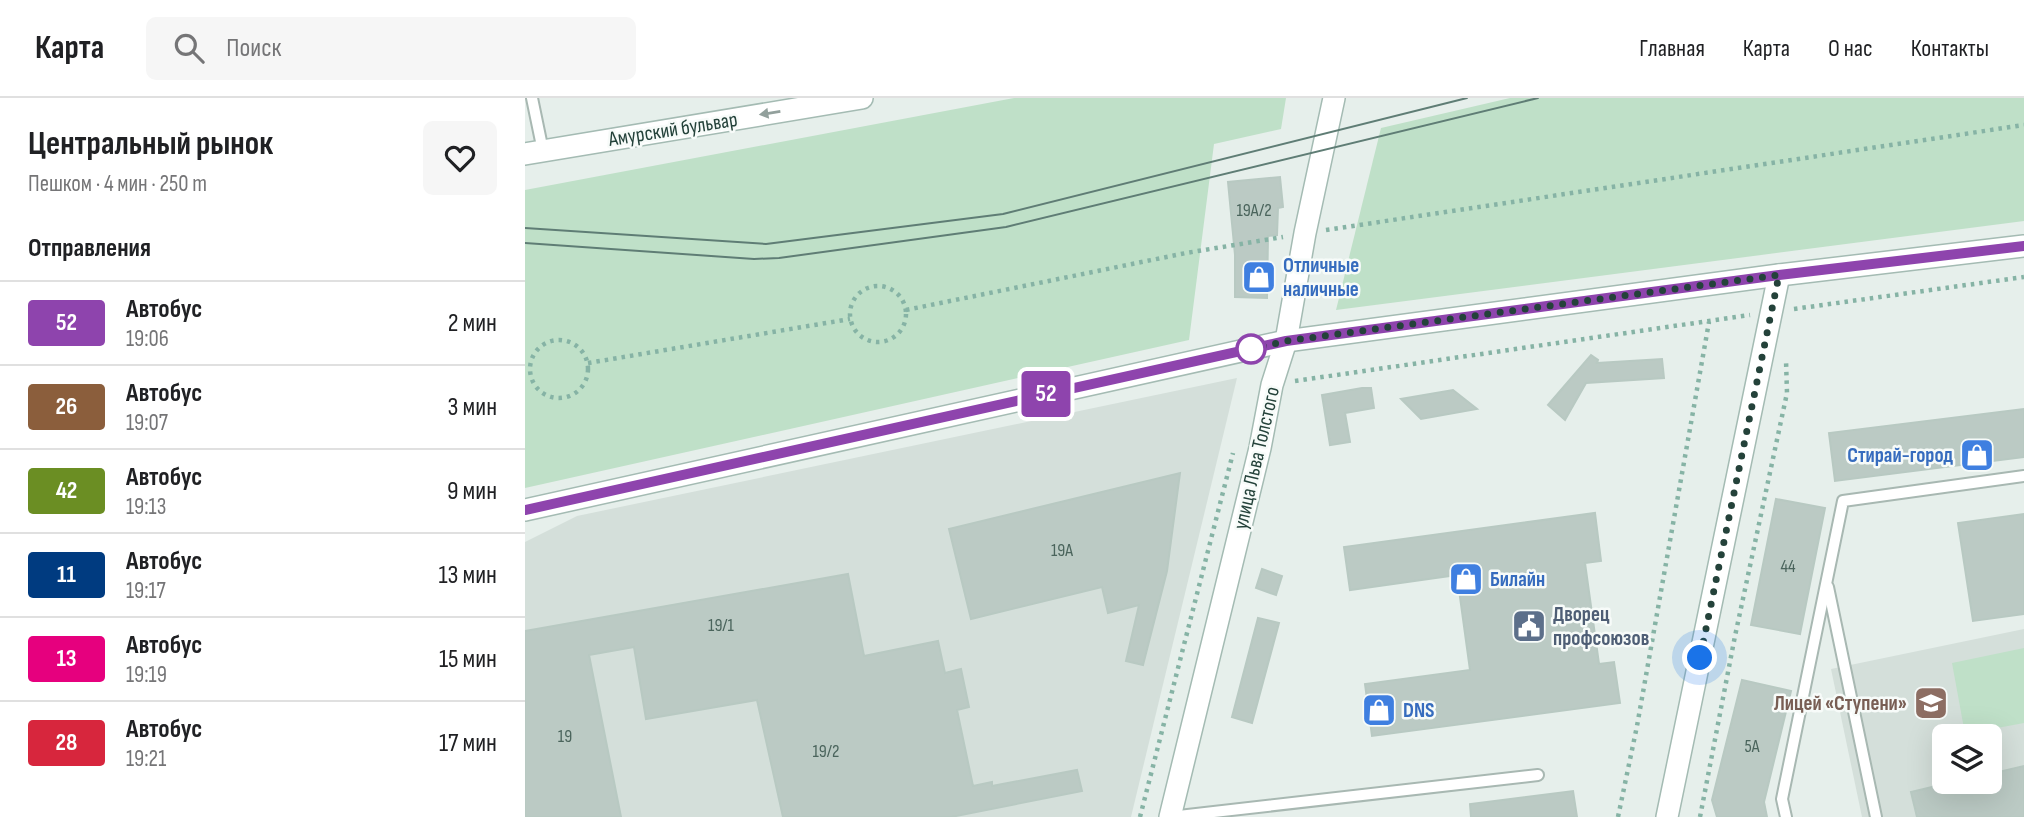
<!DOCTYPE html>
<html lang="ru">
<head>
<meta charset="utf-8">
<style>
  body { margin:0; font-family:"Sofia Sans Condensed",sans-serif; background:#f6f6f6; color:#202124; height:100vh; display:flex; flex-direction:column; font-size:26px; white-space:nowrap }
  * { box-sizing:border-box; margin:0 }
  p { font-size:23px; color:#757577 }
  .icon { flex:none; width:38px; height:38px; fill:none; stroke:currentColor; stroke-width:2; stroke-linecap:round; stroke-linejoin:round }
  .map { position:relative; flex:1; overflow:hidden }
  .drawer { display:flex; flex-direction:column; background:#fff; width:525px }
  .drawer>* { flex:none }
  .badge { padding:0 14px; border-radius:5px; font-size:24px; line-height:46px }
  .buttons { position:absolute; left:1407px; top:626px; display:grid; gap:14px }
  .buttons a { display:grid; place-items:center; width:70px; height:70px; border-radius:10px; background:#fff; box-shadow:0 7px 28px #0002; font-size:35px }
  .you { position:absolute; width:35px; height:35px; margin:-18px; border:5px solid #fff; border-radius:50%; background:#1a73e8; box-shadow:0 0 0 10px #1a73e833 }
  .map>.badge { position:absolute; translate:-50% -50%; box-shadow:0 0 0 4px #fff }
  h2 { padding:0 28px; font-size:26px; line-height:63px }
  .round { display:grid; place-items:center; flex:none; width:74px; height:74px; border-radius:10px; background:#f6f6f6 }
  .overview { display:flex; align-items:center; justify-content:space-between; height:119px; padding:0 28px }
  h1 { font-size:33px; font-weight:700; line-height:52px }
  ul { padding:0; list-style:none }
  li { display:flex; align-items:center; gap:21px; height:84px; padding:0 28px; border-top:2px solid #e0e0e0 }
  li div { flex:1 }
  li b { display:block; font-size:26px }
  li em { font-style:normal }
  li .badge { min-width:77px; font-weight:700; text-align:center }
  header { display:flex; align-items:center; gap:42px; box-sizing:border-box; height:98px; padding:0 35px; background:#fff; border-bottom:2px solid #e0e0e0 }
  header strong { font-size:33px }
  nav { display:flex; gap:38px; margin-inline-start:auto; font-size:24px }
  .search { width:490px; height:63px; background:#f6f6f6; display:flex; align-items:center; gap:18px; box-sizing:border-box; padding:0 24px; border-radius:10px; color:#757577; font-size:26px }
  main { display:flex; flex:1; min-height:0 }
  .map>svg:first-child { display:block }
  .built { fill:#d4dfda; fill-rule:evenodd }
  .green { fill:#bfe0c8 }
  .building { fill:#bbcac4; stroke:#b8c9c2; stroke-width:2 }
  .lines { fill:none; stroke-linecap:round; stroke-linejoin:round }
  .lane-casing { stroke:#a8b8b2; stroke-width:14 }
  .secondary-casing { stroke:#a4bbb3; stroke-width:24 }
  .path { stroke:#86b3a5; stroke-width:4.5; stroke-dasharray:3.5 5; stroke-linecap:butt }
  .lane { stroke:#fff; stroke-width:10 }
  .secondary { stroke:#fff; stroke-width:21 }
  .tram { stroke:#5f7d75; stroke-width:2 }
  .oneway { fill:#92a09c }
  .line-casing { stroke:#fff; stroke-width:16 }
  .line { stroke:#8e44ad; stroke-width:10 }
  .walk { stroke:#24423a; stroke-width:7; stroke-dasharray:0 12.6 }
  .stop-dot { fill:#fff; stroke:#8e44ad; stroke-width:3.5 }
  .labels { text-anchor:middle; stroke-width:5; stroke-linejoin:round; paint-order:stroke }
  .number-label { font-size:18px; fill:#4a645c }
  .street-label { font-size:21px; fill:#24423a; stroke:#f7fbf9 }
  .shop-label { font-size:21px; font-weight:bold; fill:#366cbe; stroke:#f7fbf9; text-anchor:start }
  .service-label { font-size:21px; font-weight:bold; fill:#4e5e75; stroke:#f7fbf9; text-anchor:start }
  .education-label { font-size:21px; font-weight:bold; fill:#785e54; stroke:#f7fbf9; text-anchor:end }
</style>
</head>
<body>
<header>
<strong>Карта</strong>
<div class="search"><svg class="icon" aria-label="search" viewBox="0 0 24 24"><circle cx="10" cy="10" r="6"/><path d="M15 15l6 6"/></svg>Поиск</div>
<nav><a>Главная</a><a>Карта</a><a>О нас</a><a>Контакты</a></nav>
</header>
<main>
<section class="drawer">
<div class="overview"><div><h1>Центральный рынок</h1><p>Пешком · 4 мин · 250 m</p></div><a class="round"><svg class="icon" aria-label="heart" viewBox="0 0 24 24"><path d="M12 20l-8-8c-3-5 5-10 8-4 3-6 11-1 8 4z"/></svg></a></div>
<h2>Отправления</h2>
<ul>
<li><span class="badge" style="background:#8e44ad;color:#fff">52</span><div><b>Автобус</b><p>19:06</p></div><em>2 мин</em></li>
<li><span class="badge" style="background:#8b5e3c;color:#fff">26</span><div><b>Автобус</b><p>19:07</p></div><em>3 мин</em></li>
<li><span class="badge" style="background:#6b8e23;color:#fff">42</span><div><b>Автобус</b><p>19:13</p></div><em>9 мин</em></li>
<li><span class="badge" style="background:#003b80;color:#fff">11</span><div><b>Автобус</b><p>19:17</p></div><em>13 мин</em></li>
<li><span class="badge" style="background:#e6007e;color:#fff">13</span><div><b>Автобус</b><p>19:19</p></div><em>15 мин</em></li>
<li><span class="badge" style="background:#d7263d;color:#fff">28</span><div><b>Автобус</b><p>19:21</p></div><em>17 мин</em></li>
</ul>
</section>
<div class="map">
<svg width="1499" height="719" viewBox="0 0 1499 719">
  <rect width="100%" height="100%" fill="#e6efeb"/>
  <g class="built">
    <path d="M 712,280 L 606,719 L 0,719 L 0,444 L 52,418 Z"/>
    <path d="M 1499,531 L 1499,719 L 1337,719 L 1306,571 ZM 1419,639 L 1465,639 L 1465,684 L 1419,684 Z"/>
  </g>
  <g class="green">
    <path d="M 489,0 L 761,0 L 756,31 L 689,46 L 664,242 L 0,390 L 0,92 Z"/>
    <path d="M 985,0 L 1499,0 L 1499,123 L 811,212 L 856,30 Z"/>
    <path d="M 1499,550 L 1499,625 L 1440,636 L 1427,565 Z"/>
  </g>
  <g class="building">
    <path d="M 755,79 L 758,109 L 753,110 L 752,137 L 743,138 L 742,200 L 710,199 L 710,157 L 703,84 Z"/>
    <path d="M 1066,257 L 1073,262 L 1072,265 L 1137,261 L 1139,280 L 1061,285 L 1040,322 L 1023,307 Z"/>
    <path d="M 837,290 L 846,290 L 849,310 L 820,315 L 825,344 L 805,347 L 797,297 Z"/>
    <path d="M 928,292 L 952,311 L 896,321 L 876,301 Z"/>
    <path d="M 1499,311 L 1499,359 L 1310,383 L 1304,335 Z"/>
    <path d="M 655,375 L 642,473 L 618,567 L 601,563 L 614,507 L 583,515 L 577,489 L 446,521 L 424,431 Z"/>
    <path d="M 1251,401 L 1300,410 L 1275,536 L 1226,527 Z"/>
    <path d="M 1070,415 L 1076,463 L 1060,465 L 1074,566 L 1089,564 L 1095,605 L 847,638 L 840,586 L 945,572 L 932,477 L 825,492 L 819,449 Z"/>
    <path d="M 1499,416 L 1499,516 L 1448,523 L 1433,425 Z"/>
    <path d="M 737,471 L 757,478 L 751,497 L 731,490 Z"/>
    <path d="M 323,476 L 339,558 L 413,543 L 420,575 L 436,571 L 444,609 L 432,612 L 448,688 L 467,684 L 467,688 L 552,672 L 557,693 L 426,719 L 258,719 L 232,602 L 121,621 L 109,549 L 64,557 L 96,719 L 0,719 L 0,533 Z"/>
    <path d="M 733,520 L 754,525 L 727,625 L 707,619 Z"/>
    <path d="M 1217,582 L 1266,593 L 1239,704 L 1242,719 L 1192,719 L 1187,702 Z"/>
    <path d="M 1499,668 L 1499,719 L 1392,719 L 1386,694 L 1428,684 L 1465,684 L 1465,676 Z"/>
    <path d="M 1048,693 L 1052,719 L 946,719 L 945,706 Z"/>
  </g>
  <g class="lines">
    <g class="lane-casing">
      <g id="lane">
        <path d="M 7,0 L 18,53"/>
        <path d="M 1303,489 L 1351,719"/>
        <path d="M 645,719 L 1013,677"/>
        <path d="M 1261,719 L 1257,701 L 1318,403 L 1499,378"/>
      </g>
    </g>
    <g class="secondary-casing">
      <g id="secondary">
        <path d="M 0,56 L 337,0"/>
        <path d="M 0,412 L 761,243 L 1254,177 L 1499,148"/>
        <path d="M 645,719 L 735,350 L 747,287 L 761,243 L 780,135 L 809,0"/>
        <path d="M 1142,719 L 1254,177"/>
      </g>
    </g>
    <g class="path">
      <path d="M 801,132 L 1499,27"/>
      <circle cx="353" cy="216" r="28"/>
      <path d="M 1269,211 L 1499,179"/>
      <path d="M 381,212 L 661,155 L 758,139"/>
      <circle cx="34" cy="271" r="29"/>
      <path d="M 63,265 L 325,221"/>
      <path d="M 770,283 L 1225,217"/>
      <path d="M 615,719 L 708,355"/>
      <path d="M 1093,719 L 1112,628 L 1184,224"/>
      <path d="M 1175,719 L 1210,538 L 1262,295 L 1261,262"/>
    </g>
    <use href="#lane" class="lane"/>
    <use href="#secondary" class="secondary"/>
    <g class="tram">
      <path d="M 0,130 L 241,146 L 478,116 L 942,0"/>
      <path d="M 0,145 L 229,161 L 254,160 L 481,129 L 1013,0"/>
    </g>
  </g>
  <defs><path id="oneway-solid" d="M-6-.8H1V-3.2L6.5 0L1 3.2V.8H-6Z" transform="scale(1.75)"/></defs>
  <use class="oneway" href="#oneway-solid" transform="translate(245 15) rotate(171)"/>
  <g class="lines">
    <g class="line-casing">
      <path id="line" d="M 0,412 L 761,243 L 1254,177 L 1499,148"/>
    </g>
    <use href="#line" class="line"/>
    <path class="walk" d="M 726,251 L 761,243 L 1254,177 L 1175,560"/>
  </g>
  <defs>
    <g id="shop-square" transform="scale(1.75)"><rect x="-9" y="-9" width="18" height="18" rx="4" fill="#3f7fe0" stroke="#f7fbf9"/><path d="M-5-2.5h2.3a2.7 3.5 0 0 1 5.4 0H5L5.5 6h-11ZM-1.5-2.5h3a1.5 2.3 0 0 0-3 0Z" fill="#fff"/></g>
    <g id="civic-square" transform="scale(1.75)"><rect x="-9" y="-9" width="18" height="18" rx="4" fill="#5c6f8a" stroke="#f7fbf9"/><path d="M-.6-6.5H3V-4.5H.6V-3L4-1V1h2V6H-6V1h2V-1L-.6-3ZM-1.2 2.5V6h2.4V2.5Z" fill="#fff"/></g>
    <g id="school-square" transform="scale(1.75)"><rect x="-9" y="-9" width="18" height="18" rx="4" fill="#8d6e63" stroke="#f7fbf9"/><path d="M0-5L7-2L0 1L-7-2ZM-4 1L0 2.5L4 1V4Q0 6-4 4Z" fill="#fff"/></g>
  </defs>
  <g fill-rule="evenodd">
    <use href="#shop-square" x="734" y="179"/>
    <use href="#shop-square" x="1452" y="357"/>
    <use href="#shop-square" x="941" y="481"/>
    <use href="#civic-square" x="1004" y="528"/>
    <use href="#school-square" x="1406" y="605"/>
    <use href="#shop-square" x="854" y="612"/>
  </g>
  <circle class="stop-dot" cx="726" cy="251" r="14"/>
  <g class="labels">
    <g class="number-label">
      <text x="729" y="118">19А/2</text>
      <text x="537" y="458">19А</text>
      <text x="1263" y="474">44</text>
      <text x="196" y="533">19/1</text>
      <text x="40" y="644">19</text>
      <text x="1227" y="654">5А</text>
      <text x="301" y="659">19/2</text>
    </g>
    <g class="street-label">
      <text transform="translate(148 31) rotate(-9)" y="7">Амурский бульвар</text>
      <text transform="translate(731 360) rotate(-77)" y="7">улица Льва Толстого</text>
    </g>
    <g class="shop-label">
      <text x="758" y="174">Отличные<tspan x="758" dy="24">наличные</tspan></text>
      <text x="1428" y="364" text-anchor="end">Стирай-город</text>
      <text x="965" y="488">Билайн</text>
      <text x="878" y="619">DNS</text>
    </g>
    <g class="service-label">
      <text x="1028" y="523">Дворец<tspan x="1028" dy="24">профсоюзов</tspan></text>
    </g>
    <g class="education-label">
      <text x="1382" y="612">Лицей «Ступени»</text>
    </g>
  </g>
</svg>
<div class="buttons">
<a><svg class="icon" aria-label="layers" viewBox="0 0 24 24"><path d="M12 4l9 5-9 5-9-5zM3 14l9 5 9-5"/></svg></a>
</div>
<div class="you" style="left:1175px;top:560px"></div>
<b class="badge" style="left:521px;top:296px;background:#8e44ad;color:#fff">52</b>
</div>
</main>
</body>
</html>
